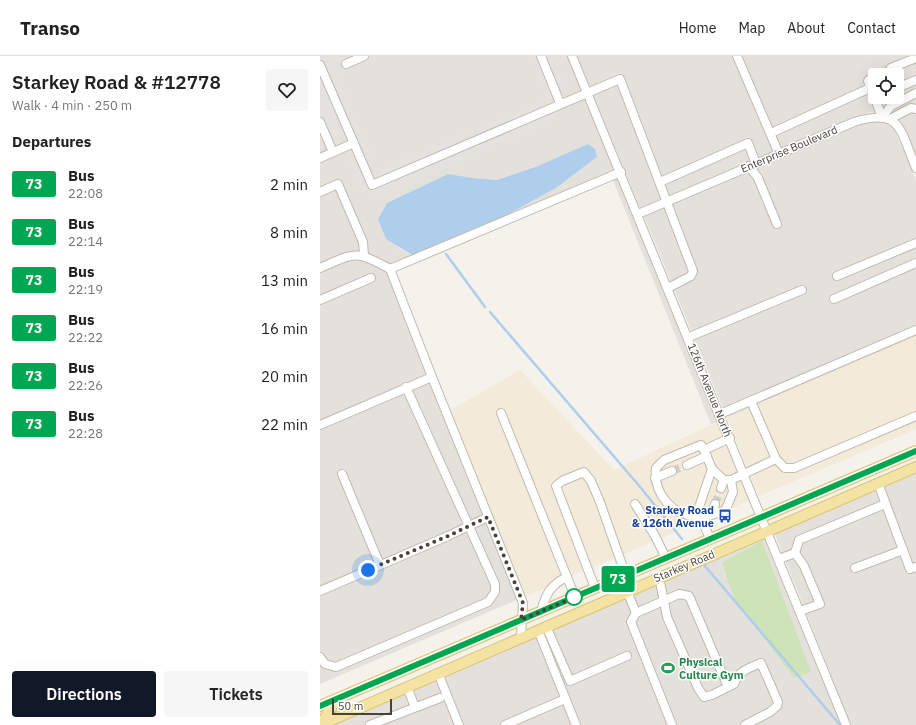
<!DOCTYPE html>
<html lang="en">
<head>
<meta charset="utf-8">
<style>
  body { margin:0; font-family:"IBM Plex Sans",sans-serif; background:#f6f6f6; color:#222; height:100vh; display:flex; flex-direction:column; font-size:15px; white-space:nowrap }
  * { box-sizing:border-box; margin:0 }
  p { font-size:13px; color:#767676 }
  .icon { flex:none; width:22px; height:22px; fill:none; stroke:currentColor; stroke-width:2; stroke-linecap:round; stroke-linejoin:round }
  .map { position:relative; flex:1; overflow:hidden }
  .details { display:flex; flex-direction:column; background:#fff; width:320px }
  .details>* { flex:none }
  .badge { padding:0 8px; border-radius:3px; font-size:14px; line-height:26px }
  .controls { position:absolute; left:548px; top:12px; display:grid; gap:8px }
  .controls a { display:grid; place-items:center; width:36px; height:36px; border-radius:4px; background:#fff; box-shadow:0 4px 16px #0002; font-size:20px }
  .scale { position:absolute; left:12px; bottom:10px; width:60px; box-sizing:border-box; padding-left:4px; border:2px solid #48433a; border-top:0; font-size:11px; line-height:14px; white-space:nowrap; color:#48433a; -webkit-text-stroke:3px #fff; paint-order:stroke }
  .you { position:absolute; width:20px; height:20px; margin:-10px; border:3px solid #fff; border-radius:50%; background:#1a73e8; box-shadow:0 0 0 6px #1a73e833 }
  .map>.badge { position:absolute; translate:-50% -50%; box-shadow:0 0 0 2px #fff }
  h2 { padding:0 12px; font-size:15px; line-height:36px }
  .round { display:grid; place-items:center; flex:none; width:42px; height:42px; border-radius:4px; background:#f6f6f6 }
  .overview { display:flex; align-items:center; justify-content:space-between; height:68px; padding:0 12px }
  h1 { font-size:19px; font-weight:600; line-height:30px }
  .cta { display:flex; gap:8px; margin-top:auto; padding:8px 12px }
  .cta a { flex:1; height:46px; border-radius:4px; background:#111827; color:#fff; font-size:16px; font-weight:600; line-height:46px; text-align:center }
  .cta a+a { background:#f6f6f6; color:#222 }
  ul { padding:0; list-style:none }
  li { display:flex; align-items:center; gap:12px; height:48px; padding:0 12px }
  li div { flex:1 }
  li b { display:block; font-size:15px }
  li em { font-style:normal }
  li .badge { min-width:44px; font-weight:700; text-align:center }
  header { display:flex; align-items:center; gap:24px; box-sizing:border-box; height:56px; padding:0 20px; background:#fff; border-bottom:1px solid #e0e0e0 }
  header strong { font-size:19px }
  nav { display:flex; gap:22px; margin-inline-start:auto; font-size:14px }
  main { display:flex; flex:1; min-height:0 }
  .map>svg:first-child { display:block }
  .commercial { fill:#f3ead9 }
  .industrial { fill:#e4e1dc; fill-rule:evenodd }
  .green { fill:#cee4b8 }
  .parking { fill:#e3e2df }
  .water { fill:#aeceeb }
  .lines { fill:none; stroke-linecap:round; stroke-linejoin:round }
  .stream { stroke:#aeceeb; stroke-width:2.5 }
  .minor-tunnel { stroke:#d2cfc8; stroke-width:8; stroke-dasharray:8 4; stroke-linecap:butt }
  .minor-casing { stroke:#bfbaae; stroke-width:10 }
  .major-casing { stroke:#dac274; stroke-width:12 }
  .minor { stroke:#fff; stroke-width:8 }
  .major { stroke:#f5e3a3; stroke-width:10 }
  .line-casing { stroke:#fff; stroke-width:9 }
  .line { stroke:#00a651; stroke-width:6 }
  .walk { stroke:#48433a; stroke-width:4; stroke-dasharray:0 7.2 }
  .stop-dot { fill:#fff; stroke:#00a651; stroke-width:2 }
  .labels { text-anchor:middle; stroke-width:3; stroke-linejoin:round; paint-order:stroke }
  .street-label { font-size:11px; fill:#48433a; stroke:#fff }
  .transit-label { font-size:11px; font-weight:bold; fill:#164399; stroke:#fff; text-anchor:end }
  .leisure-label { font-size:11px; font-weight:bold; fill:#27864d; stroke:#fff; text-anchor:start }
</style>
</head>
<body>
<header>
<strong>Transo</strong>
<nav><a>Home</a><a>Map</a><a>About</a><a>Contact</a></nav>
</header>
<main>
<section class="details">
<div class="overview"><div><h1>Starkey Road &amp; #12778</h1><p>Walk · 4 min · 250 m</p></div><a class="round"><svg class="icon" aria-label="heart" viewBox="0 0 24 24"><path d="M12 20l-8-8c-3-5 5-10 8-4 3-6 11-1 8 4z"/></svg></a></div>
<h2>Departures</h2>
<ul>
<li><span class="badge" style="background:#00a651;color:#fff">73</span><div><b>Bus</b><p>22:08</p></div><em>2 min</em></li>
<li><span class="badge" style="background:#00a651;color:#fff">73</span><div><b>Bus</b><p>22:14</p></div><em>8 min</em></li>
<li><span class="badge" style="background:#00a651;color:#fff">73</span><div><b>Bus</b><p>22:19</p></div><em>13 min</em></li>
<li><span class="badge" style="background:#00a651;color:#fff">73</span><div><b>Bus</b><p>22:22</p></div><em>16 min</em></li>
<li><span class="badge" style="background:#00a651;color:#fff">73</span><div><b>Bus</b><p>22:26</p></div><em>20 min</em></li>
<li><span class="badge" style="background:#00a651;color:#fff">73</span><div><b>Bus</b><p>22:28</p></div><em>22 min</em></li>
</ul>
<div class="cta"><a>Directions</a><a>Tickets</a></div>
</section>
<div class="map">
<svg width="596" height="669" viewBox="0 0 596 669">
  <rect width="100%" height="100%" fill="#f4f2eb"/>
  <g class="commercial">
    <path d="M 596,277 L 596,373 L 439,440 L 407,362 Z"/>
    <path d="M 200,314 L 294,414 L 398,366 L 430,444 L 206,540 L 129,355 Z"/>
  </g>
  <g class="industrial">
    <path d="M 0,0 L 248,0 L 398,366 L 391,368 L 292,122 L 181,167 L 185,160 L 236,132 L 277,101 L 218,110 L 177,124 L 153,122 L 128,118 L 67,147 L 79,192 L 94,200 L 68,210 L 206,540 L 0,628 Z"/>
    <path d="M 257,0 L 596,0 L 596,100 L 584,72 L 578,62 L 565,56 L 550,56 L 532,62 L 320,152 ZM 555,19 L 577,19 L 577,41 L 555,41 Z"/>
    <path d="M 552,64 L 563,65 L 570,68 L 576,76 L 596,124 L 596,277 L 407,362 L 324,160 L 536,70 Z"/>
    <path d="M 596,417 L 596,669 L 531,669 L 454,476 Z"/>
    <path d="M 445,480 L 521,669 L 10,669 Z"/>
  </g>
  <path class="green" d="M 442,485 L 491,616 L 474,622 L 413,541 L 402,506 Z"/>
  <g class="parking">
    <path d="M 0,0 L 9,0 L 55,108 L 45,113 L 52,129 L 67,123 L 63,113 L 222,45 L 233,65 L 54,142 L 50,133 L 42,136 L 30,108 L 41,103 L 30,80 L 10,89 L 0,68 Z"/>
    <path d="M 210,0 L 235,0 L 239,10 L 227,15 L 231,24 L 243,19 L 248,31 L 228,42 L 215,11 L 224,8 L 222,5 L 214,9 Z"/>
  </g>
  <path class="water" d="M 268,88 L 275,93 L 277,101 L 236,132 L 185,160 L 181,167 L 94,200 L 66,183 L 58,163 L 67,147 L 128,118 L 153,122 L 177,124 L 218,110 Z"/>
  <g class="lines">
    <g class="stream">
      <path d="M 126,198 L 165,251"/>
      <path d="M 170,256 L 321,432 L 362,483"/>
      <path d="M 385,510 L 520,669"/>
    </g>
    <g class="minor-tunnel">
      <path d="M 553,20 L 571,12"/>
      <path d="M 352,415 L 367,409"/>
      <path d="M 395,448 L 401,432"/>
    </g>
    <g class="minor-casing">
      <g id="minor">
        <path d="M 221,0 L 240,47"/>
        <path d="M 252,0 L 526,669"/>
        <path d="M 417,0 L 459,98"/>
        <path d="M 26,8 L 44,0"/>
        <path d="M 0,9 L 52,129 L 300,23 L 373,215 L 371,220 L 348,232"/>
        <path d="M 571,12 L 596,2"/>
        <path d="M 553,20 L 548,25 L 562,61"/>
        <path d="M 577,32 L 596,24"/>
        <path d="M 562,61 L 571,50 L 596,37"/>
        <path d="M 570,63 L 591,52 L 596,53"/>
        <path d="M 0,66 L 13,96"/>
        <path d="M 451,77 L 550,32"/>
        <path d="M 0,102 L 34,87"/>
        <path d="M 429,110 L 438,122 L 457,168"/>
        <path d="M 340,126 L 428,87 L 436,108"/>
        <path d="M 0,136 L 18,128 L 43,186 L 44,199"/>
        <path d="M 318,158 L 534,66 C 582,51 580,75 596,112"/>
        <path d="M 0,212 C 37,196 34,194 70,213"/>
        <path d="M 517,220 L 596,187"/>
        <path d="M 514,243 L 596,207"/>
        <path d="M 0,244 L 51,222"/>
        <path d="M 369,281 L 482,234"/>
        <path d="M 112,321 L 70,213 L 301,116"/>
        <path d="M 431,345 L 456,403"/>
        <path d="M 181,357 L 247,521"/>
        <path d="M 400,358 L 596,274"/>
        <path d="M 0,369 L 112,321 L 203,547 L 201,581"/>
        <path d="M 410,382 L 384,394 L 392,413 L 404,424 L 411,424 L 456,403 L 465,412 L 474,412 L 596,360"/>
        <path d="M 384,394 L 381,389 L 344,404 L 336,412 C 333,439 353,460 380,461 C 388,461 397,457 405,455 L 413,436 L 411,424"/>
        <path d="M 367,409 L 387,400"/>
        <path d="M 22,418 L 60,509"/>
        <path d="M 335,422 L 352,415"/>
        <path d="M 401,432 L 404,424"/>
        <path d="M 315,448 L 334,478 L 346,502"/>
        <path d="M 392,459 L 395,448"/>
        <path d="M 390,483 L 378,454 L 392,413"/>
        <path d="M 583,494 L 590,513 L 596,511"/>
        <path d="M 475,497 L 484,510 L 500,548 L 480,555"/>
        <path d="M 459,503 L 475,497 L 479,484 L 565,448"/>
        <path d="M 535,512 L 583,494 L 558,427"/>
        <path d="M 339,521 L 347,561 L 378,632 L 384,641 L 392,639 L 414,628 C 418,615 429,612 441,607 L 458,646 L 457,650 L 450,656 L 425,669"/>
        <path d="M 275,532 L 236,430 L 242,425 L 264,416 L 271,425 L 280,446 L 306,520 L 307,535 L 316,557 L 311,566 L 352,669"/>
        <path d="M 0,535 L 128,480 L 168,461"/>
        <path d="M 221,555 C 226,538 230,529 247,521 L 255,541"/>
        <path d="M 316,557 L 359,538 L 369,540 L 408,631"/>
        <path d="M 226,570 L 250,625 L 307,600"/>
        <path d="M 218,574 L 256,669"/>
        <path d="M 0,601 L 5,608 L 16,611 L 168,546 L 175,536 L 175,528 L 86,331"/>
        <path d="M 118,617 L 139,669"/>
        <path d="M 87,631 L 95,651"/>
        <path d="M 50,669 L 120,642"/>
        <path d="M 185,669 L 245,643"/>
      </g>
    </g>
    <g class="major-casing">
      <g id="major">
        <path d="M 0,650 L 596,395"/>
        <path d="M 1,668 L 13,649 L 22,646"/>
        <path d="M 0,669 L 596,411"/>
      </g>
    </g>
    <use href="#minor" class="minor"/>
    <use href="#major" class="major"/>
  </g>
  <g class="lines">
    <g class="line-casing">
      <path id="line" d="M 0,650 L 596,395"/>
    </g>
    <use href="#line" class="line"/>
    <path class="walk" d="M 48,514 L 128,480 L 168,461 L 203,547 L 201,564 L 255,541 L 254,541"/>
  </g>
  <defs>
    <g id="bus-bare" transform="scale(1.08)"><path d="M-5-6H5V4H4V6H2V4H-2V6H-4V4H-5ZM-3.5-4V0h7V-4ZM-3.5 1.2v1.5H-2V1.2ZM2 1.2v1.5H3.5V1.2Z" fill="#1a4fb4" stroke="#fff" stroke-width="2.5" paint-order="stroke"/></g>
    <g id="stadium-bare" transform="scale(1.08)"><path d="M0-5a6.5 5 0 1 0 0 10a6.5 5 0 1 0 0-10ZM-3.5-1.8h7v3.6h-7Z" fill="#2e9e5b" stroke="#fff" stroke-width="2.5" paint-order="stroke"/></g>
  </defs>
  <g fill-rule="evenodd">
    <use href="#bus-bare" x="405" y="460"/>
    <use href="#stadium-bare" x="348" y="612"/>
  </g>
  <circle class="stop-dot" cx="254" cy="541" r="8"/>
  <g class="labels">
    <g class="street-label">
      <text transform="translate(469 93) rotate(-23)" y="4">Enterprise Boulevard</text>
      <text transform="translate(390 334) rotate(68)" y="4">126th Avenue North</text>
      <text transform="translate(364 510) rotate(-23)" y="4">Starkey Road</text>
    </g>
    <g class="transit-label">
      <text x="394" y="458">Starkey Road<tspan x="394" dy="13">&amp; 126th Avenue</tspan></text>
    </g>
    <g class="leisure-label">
      <text x="359" y="610">Physical<tspan x="359" dy="13">Culture Gym</tspan></text>
    </g>
  </g>
</svg>
<div class="controls">
<a><svg class="icon" aria-label="locate" viewBox="0 0 24 24"><circle cx="12" cy="12" r="6"/><path d="M12 2v4M12 18v4M2 12h4M18 12h4"/></svg></a>
</div>
<div class="scale">50 m</div>
<div class="you" style="left:48px;top:514px"></div>
<b class="badge" style="left:298px;top:523px;background:#00a651;color:#fff">73</b>
</div>
</main>
</body>
</html>
